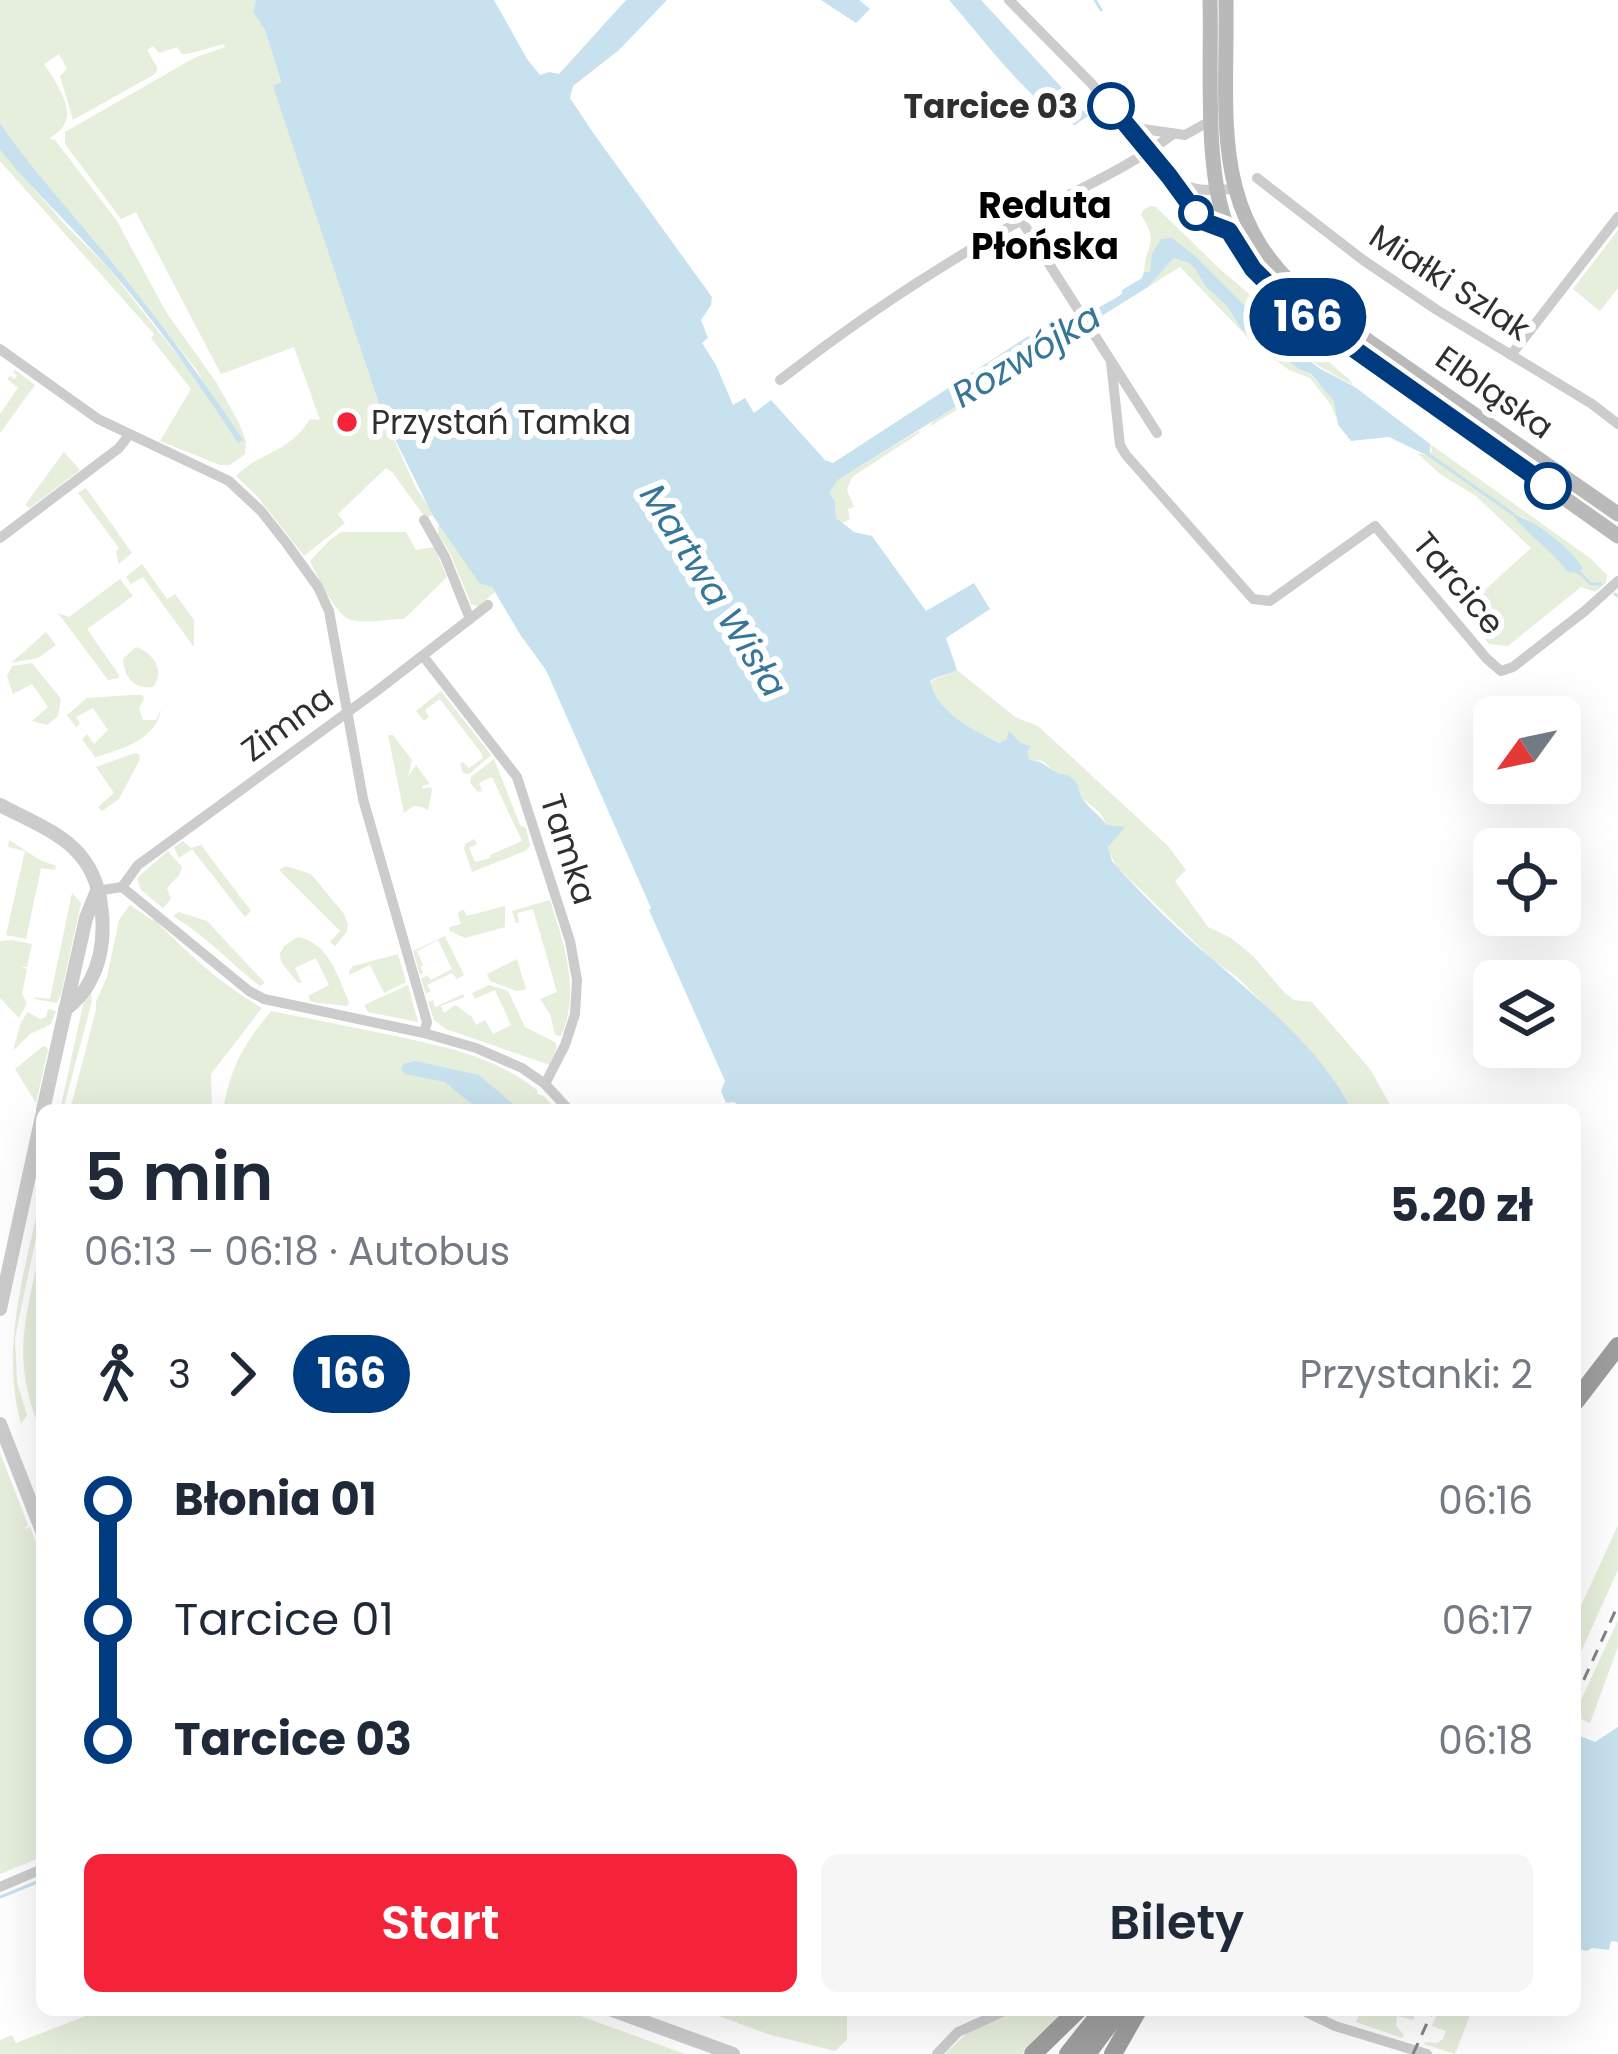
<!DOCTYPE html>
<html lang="pl">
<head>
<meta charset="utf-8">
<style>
  body { margin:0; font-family:Poppins,sans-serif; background:#f6f6f7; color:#1f2937; height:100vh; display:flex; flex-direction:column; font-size:45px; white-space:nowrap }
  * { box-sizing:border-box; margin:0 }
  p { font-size:39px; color:#747a83 }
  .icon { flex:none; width:66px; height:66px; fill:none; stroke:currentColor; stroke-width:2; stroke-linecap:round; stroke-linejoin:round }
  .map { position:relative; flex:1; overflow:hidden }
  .sheet { position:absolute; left:36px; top:1104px; width:1545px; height:912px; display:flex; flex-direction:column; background:#fff; border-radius:18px; box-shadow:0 12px 48px #0002 }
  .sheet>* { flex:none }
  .badge { padding:0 24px; border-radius:39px; font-size:42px; line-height:78px }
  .needle { width:78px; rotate:237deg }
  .controls { position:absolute; left:1473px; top:696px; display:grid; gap:24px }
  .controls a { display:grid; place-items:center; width:108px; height:108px; border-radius:18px; background:#fff; box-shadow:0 12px 48px #0002; font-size:60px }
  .map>.badge { position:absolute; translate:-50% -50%; box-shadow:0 0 0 6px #fff }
  .legs { display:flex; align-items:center; gap:18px; height:132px; padding:0 48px; font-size:39px }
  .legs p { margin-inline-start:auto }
  .overview { display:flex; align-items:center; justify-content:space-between; height:204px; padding:0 48px }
  h1 { font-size:66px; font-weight:600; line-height:90px }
  .button { display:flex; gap:24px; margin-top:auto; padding:24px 48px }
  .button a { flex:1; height:138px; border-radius:18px; background:#f4233a; color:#fff; font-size:48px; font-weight:600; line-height:138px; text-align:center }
  .button a+a { background:#f6f6f7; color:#1f2937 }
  ul { padding:0 48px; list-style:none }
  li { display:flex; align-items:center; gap:42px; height:120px; font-size:45px }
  li i { display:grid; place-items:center; width:18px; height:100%; margin:0 15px; background:currentColor }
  li i::after { content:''; width:30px; height:30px; margin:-15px; border:9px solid; border-radius:50%; background:#fff }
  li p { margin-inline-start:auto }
  li:first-child i { background:linear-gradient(#0000 50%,currentColor 0) }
  li:last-child i { background:linear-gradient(currentColor 50%,#0000 0) }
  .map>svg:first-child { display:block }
  .green { fill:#e6eedc; fill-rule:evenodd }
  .water { fill:#c7e1ef }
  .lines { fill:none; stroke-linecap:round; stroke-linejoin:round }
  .stream { stroke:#c7e1ef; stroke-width:3 }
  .minor { stroke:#ccc; stroke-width:10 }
  .tertiary { stroke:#ccc; stroke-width:14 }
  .secondary { stroke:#b9b9b9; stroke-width:15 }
  .trunk { stroke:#9e9e9e; stroke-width:18 }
  .rail { stroke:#848484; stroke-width:3; stroke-dasharray:12 9; stroke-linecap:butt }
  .line-1-casing { stroke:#fff; stroke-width:27 }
  .line-1 { stroke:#003b80; stroke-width:18 }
  .stop-1-dot { fill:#fff; stroke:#003b80; stroke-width:6 }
  .poi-dot { fill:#f4233a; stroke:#fff; stroke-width:4.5 }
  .labels { text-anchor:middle; stroke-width:12; stroke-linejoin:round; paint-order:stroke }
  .stop-label { font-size:33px; font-weight:bold; fill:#2f2f2f; stroke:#fff; text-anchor:end }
  .street-label { font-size:33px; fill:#2f2f2f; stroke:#fff }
  .poi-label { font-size:33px; fill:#2f2f2f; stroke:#fff; text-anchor:start }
  .neighbourhood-label { font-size:36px; font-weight:bold; fill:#000; stroke:#fff }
  .water-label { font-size:36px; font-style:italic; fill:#367699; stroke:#fff }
</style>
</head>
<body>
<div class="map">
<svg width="1618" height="2054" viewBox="0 0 1618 2054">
  <rect width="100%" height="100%" fill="#fff"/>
  <g class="green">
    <path d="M 0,0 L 256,0 L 253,12 L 265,30 L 281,83 L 274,87 L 381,410 L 369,415 L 385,419 L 416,488 L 434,515 L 425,517 L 392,472 L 386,468 L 338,514 L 345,523 L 304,556 L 257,496 L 236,476 C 262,450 287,455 310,419 L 320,420 L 294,347 L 221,374 L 136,212 L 121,219 L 65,144 L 65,132 L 194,58 L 225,47 L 224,44 L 187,54 L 182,54 L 177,47 L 159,53 L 153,46 L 147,50 L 158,69 L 155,74 L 73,120 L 60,76 L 67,69 L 59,54 L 44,64 C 53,78 75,107 64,125 C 61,131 54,134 49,139 L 55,140 L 117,221 L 166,312 L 216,382 L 239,423 L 246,441 L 245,454 L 230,465 L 220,465 L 160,441 L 191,389 L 151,338 L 154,334 L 0,161 L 0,150 L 69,229 L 106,265 L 197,380 L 238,443 L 196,369 L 89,234 L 23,158 L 0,123 Z"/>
    <path d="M 1150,206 L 1156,207 L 1221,270 L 1350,380 L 1353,385 C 1324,370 1297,353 1271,332 C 1236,303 1208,267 1172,238 L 1152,254 L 1150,272 L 1144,272 C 1146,241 1160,244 1141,215 L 1143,210 Z"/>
    <path d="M 1618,230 L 1618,288 L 1600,311 L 1573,289 Z"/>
    <path d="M 1174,258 L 1189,263 L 1196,270 L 1206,287 L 1227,306 L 1241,329 L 1257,337 L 1299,369 L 1310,374 L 1335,401 L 1337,419 L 1331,405 L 1310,378 L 1289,370 L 1254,344 L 1180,267 L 1148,287 Z"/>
    <path d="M 1074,333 L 1065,343 L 929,427 L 934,420 Z"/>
    <path d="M 15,370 L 35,385 L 0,433 L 0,414 L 18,388 L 7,379 L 10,376 L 15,379 L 17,376 L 13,372 Z"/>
    <path d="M 918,431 L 921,432 L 852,477 L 847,490 L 854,507 L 848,509 L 850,519 L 842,523 L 836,518 L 835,501 L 829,493 L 838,480 Z"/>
    <path d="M 1430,444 L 1590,558 L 1607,575 L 1606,583 L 1595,592 L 1581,587 L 1508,646 L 1489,644 L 1463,610 L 1531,548 L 1476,496 L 1440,474 L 1417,453 L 1426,455 L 1432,451 ZM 1513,514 L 1523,517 L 1562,545 L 1568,572 C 1551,550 1530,535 1513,514 Z"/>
    <path d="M 64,452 L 80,470 L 30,508 L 25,505 Z"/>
    <path d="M 86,488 L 132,553 L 119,564 L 116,552 L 119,548 L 78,493 Z"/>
    <path d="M 440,523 L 480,584 L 492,587 L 495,592 L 478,607 L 471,604 L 450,553 L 438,534 L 438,527 Z"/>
    <path d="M 341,532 L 406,532 L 416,550 L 434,547 L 447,577 L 404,619 C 389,619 366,624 351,620 C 336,616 317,575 310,561 L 329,541 Z"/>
    <path d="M 142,564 L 167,599 L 175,594 L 194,620 L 194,647 L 143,577 L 131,584 L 126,577 Z"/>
    <path d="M 120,579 L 133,596 L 87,629 L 119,675 L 119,678 L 108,680 L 58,613 L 69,617 Z"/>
    <path d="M 46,632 L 56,645 L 38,658 L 11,663 Z"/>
    <path d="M 136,647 C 153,653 166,671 153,687 C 134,690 124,677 123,659 Z"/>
    <path d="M 32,663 L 61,699 L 58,716 L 47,725 L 32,721 L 48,707 L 32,684 L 13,694 L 7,676 L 12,666 Z"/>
    <path d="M 957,670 L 1015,717 L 1038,726 L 1168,846 L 1186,870 L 1175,881 L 1208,927 L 1231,938 L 1253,956 L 1285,993 L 1294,1000 L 1312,1002 L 1370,1069 L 1393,1110 L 1348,1110 L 1349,1106 L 1310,1052 L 1271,1011 L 1237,977 L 1213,960 L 1117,867 L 1107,848 L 1114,826 L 1108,826 L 1099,812 L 1082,798 L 1075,781 L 1067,775 L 1054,772 L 1043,761 L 1030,760 L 1021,743 L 1009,732 L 1006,740 L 999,743 C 972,729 938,714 930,682 C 939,676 949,675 957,670 Z"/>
    <path d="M 441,691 L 491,755 L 469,774 L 463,773 L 460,764 L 463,762 L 469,768 L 483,758 L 482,754 L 440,699 L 425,710 L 429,717 L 424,721 L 416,711 Z"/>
    <path d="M 131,695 L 142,695 L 144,698 L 139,709 L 143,720 L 156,720 L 161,709 C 157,739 121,750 95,757 L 82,739 L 87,734 L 94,744 L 108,730 L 93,708 L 76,717 L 80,724 L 76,727 L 67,715 L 87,698 Z"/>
    <path d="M 388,735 L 393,735 L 412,760 L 408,777 L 416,765 L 430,784 L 422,786 L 423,789 L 431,787 L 432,790 L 428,810 C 413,803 414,806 404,813 Z"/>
    <path d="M 135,753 L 139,754 L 140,759 L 119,799 L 102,811 L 98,807 L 114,793 L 96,767 Z"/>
    <path d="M 494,759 L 520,825 L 526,828 L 530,846 L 525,851 L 472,872 L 464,848 L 465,844 L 474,839 L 477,844 L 469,848 L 475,862 L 490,858 L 490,855 L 522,841 L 492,777 L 479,783 L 482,791 L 478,792 L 470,783 L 471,777 Z"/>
    <path d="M 9,840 L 40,860 L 56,866 L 55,870 L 41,868 L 26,939 L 6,935 L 25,851 L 8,847 Z"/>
    <path d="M 183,841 L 191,848 L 201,845 L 251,911 L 245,917 L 192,849 L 179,858 L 174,847 Z"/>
    <path d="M 168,851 L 182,867 L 180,874 L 167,888 L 171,899 L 163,908 L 141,890 L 137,878 Z"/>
    <path d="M 286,866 L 311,874 L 344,914 L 348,925 L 346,933 L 335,946 L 330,942 L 340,931 L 279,870 Z"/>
    <path d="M 72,893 L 81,903 L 61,994 L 57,1003 L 35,999 L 35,997 L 50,999 Z"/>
    <path d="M 550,900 C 564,944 581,992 561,1036 L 555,1035 L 550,1014 L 540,999 L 557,992 L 533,909 L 517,913 L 519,923 L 516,923 L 512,911 Z"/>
    <path d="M 130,905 L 152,920 L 154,919 C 187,953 222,985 262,1008 L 211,1074 L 212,1110 L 70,1110 L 96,1010 L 96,1002 L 107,977 L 119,920 Z"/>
    <path d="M 505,906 L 505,927 L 465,938 L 450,931 L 449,927 L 461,924 L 458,914 L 460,911 L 464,910 L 467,916 Z"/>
    <path d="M 179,912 L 207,921 L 265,983 L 260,986 C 231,964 205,935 173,916 Z"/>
    <path d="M 445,936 L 464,975 L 457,979 L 452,973 L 427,985 L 431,991 L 426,994 L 421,979 L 427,975 L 431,980 L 452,969 L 438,940 L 417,951 L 423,965 L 421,967 L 423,973 L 420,975 L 413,951 Z"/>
    <path d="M 298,937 C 329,943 337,975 349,1002 L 347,1006 L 311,1002 L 308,996 L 329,985 L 316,958 L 295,968 L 302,983 L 298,983 L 281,962 L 280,953 L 284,946 Z"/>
    <path d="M 12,940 L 32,944 L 27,967 L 21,967 L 27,969 L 22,994 L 27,1003 L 19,1018 L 0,998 L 0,941 Z"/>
    <path d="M 398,954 L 406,982 L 384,993 L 370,965 L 349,975 L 349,971 L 353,966 Z"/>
    <path d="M 517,959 L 526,989 L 517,991 L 490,981 L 487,974 Z"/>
    <path d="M 408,985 L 418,1022 L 368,1012 L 364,1005 Z"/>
    <path d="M 489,985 L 508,991 L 525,1027 L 555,1042 L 557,1047 L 550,1065 L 446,1029 L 434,1020 L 428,1002 L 433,1000 L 435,1007 L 463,994 L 465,997 L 441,1006 L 444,1013 L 455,1005 L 472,1017 L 476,1025 L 485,1020 L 493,1034 L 511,1025 L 495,990 L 475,999 L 472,993 Z"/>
    <path d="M 91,992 L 92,1001 L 63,1110 L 60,1110 L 85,996 Z"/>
    <path d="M 48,1009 L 56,1011 L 51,1024 L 30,1034 L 13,1051 L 21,1022 L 28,1012 L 40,1019 L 46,1017 Z"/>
    <path d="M 271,1011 C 308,1018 344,1026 381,1033 C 436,1045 492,1054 537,1090 L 537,1094 L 544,1096 L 556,1110 L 223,1110 C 231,1066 243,1046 271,1011 Z"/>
    <path d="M 42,1047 L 46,1046 L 48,1050 L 36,1103 L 15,1069 Z"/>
    <path d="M 42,1192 L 42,1209 L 15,1338 L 17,1382 L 27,1415 L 21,1424 C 0,1347 25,1269 42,1192 Z"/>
    <path d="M 42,1243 L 42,1435 C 10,1358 25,1320 42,1243 Z"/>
    <path d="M 0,1453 L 28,1525 L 24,1529 L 30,1527 L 42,1555 L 42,1857 L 0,1874 Z"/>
    <path d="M 1618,1525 L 1618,1570 L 1575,1665 L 1575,1619 Z"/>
    <path d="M 1618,1620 L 1618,1647 L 1590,1723 L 1575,1716 L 1575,1713 Z"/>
    <path d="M 101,2010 L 564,2010 L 685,2054 L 0,2054 L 0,2040 L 12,2035 L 16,2043 Z"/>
    <path d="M 702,2010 L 847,2010 L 847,2040 L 835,2051 L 771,2035 Z"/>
    <path d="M 1021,2010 L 1068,2010 L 1022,2054 L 945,2054 L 968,2032 Z"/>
    <path d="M 1361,2010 L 1417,2010 L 1413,2020 L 1397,2016 L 1396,2026 L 1404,2035 L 1402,2038 L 1356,2022 Z"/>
    <path d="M 1439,2010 L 1472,2010 L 1455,2054 L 1424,2044 L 1425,2042 L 1437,2043 L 1443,2039 L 1446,2031 L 1432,2026 Z"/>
  </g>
  <g class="water">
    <path d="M 256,0 L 494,0 L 527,59 L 540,75 L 549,72 L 559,74 L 626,0 L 667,0 L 619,50 L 573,86 L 570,98 L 594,134 L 712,297 L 711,305 L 701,320 L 708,338 L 702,343 L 716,365 L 733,405 L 745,398 L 754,413 L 771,400 L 825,460 L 833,463 L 1056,318 L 1059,322 C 1081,318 1104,305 1122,294 L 1122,290 L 1142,278 L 1144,272 L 1150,272 L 1152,254 L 1161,239 L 1172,238 L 1196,257 L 1269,330 L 1319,368 L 1355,387 L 1430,444 L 1430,455 L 1426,455 L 1389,437 L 1351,441 L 1338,425 L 1334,401 L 1311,374 L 1299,369 L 1257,337 L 1241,329 L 1227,306 L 1206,287 L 1196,270 L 1189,263 L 1174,258 L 1148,287 L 838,480 L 829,493 L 835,501 L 836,518 L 854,532 L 872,536 L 926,611 L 974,583 L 990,609 L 946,638 L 957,670 C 949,675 939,675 930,681 C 937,713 972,729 999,743 L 1006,740 L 1009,731 L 1021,743 L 1031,746 L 1027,752 L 1030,760 C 1044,761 1045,767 1056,772 C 1066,777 1065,771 1074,780 C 1080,786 1078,791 1082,798 C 1089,809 1099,814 1107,825 L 1125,827 L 1108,847 L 1112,861 C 1142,895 1177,929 1211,958 C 1261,1002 1319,1047 1350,1107 L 1348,1110 L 739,1110 L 735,1102 L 726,1103 L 721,1091 L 725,1081 L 649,910 L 651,908 L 546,670 L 521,636 L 492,587 L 480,584 L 433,516 L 385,419 L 372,423 L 368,416 L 381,410 L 273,86 L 281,82 L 265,30 L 253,12 Z"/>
    <path d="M 821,0 L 859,0 L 870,9 L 856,23 Z"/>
    <path d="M 949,0 L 981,0 L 1088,116 L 1075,125 C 1041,117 975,29 949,0 Z"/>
    <path d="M 0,123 C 26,162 57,196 87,232 C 143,299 195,367 243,440 L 238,443 C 198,382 155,320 106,265 C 71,226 33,190 0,150 Z"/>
    <path d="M 1511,513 C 1538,523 1566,544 1583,568 L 1578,573 L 1568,572 C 1551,550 1528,535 1511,513 Z"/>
    <path d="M 415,1061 L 479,1075 L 520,1110 L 479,1110 L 445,1082 L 405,1074 L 401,1070 L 403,1064 Z"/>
    <path d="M 1618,1727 L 1618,1942 L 1611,1941 L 1609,1950 L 1592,1948 L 1587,1951 L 1578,1949 L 1581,1924 L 1575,1922 L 1575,1734 L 1595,1742 Z"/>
  </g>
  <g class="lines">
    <g class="stream">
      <path d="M 1095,0 L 1101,10"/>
      <path d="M 1428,454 L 1513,514"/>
      <path d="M 1579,572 L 1591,584 L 1601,584"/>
      <path d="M 1615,594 L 1618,596"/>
      <path d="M 0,1897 L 42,1880"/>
    </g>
    <g class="minor">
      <path d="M 1009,0 L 1091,83 L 1169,176 L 1196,213 L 1206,222 L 1229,231"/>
      <path d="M 1131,130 L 1136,128 L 1185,135 L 1212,120"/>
      <path d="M 1257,178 L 1363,260 L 1437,310 L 1592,404 L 1618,424"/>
      <path d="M 1177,181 C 1195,193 1213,190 1234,189"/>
      <path d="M 1021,220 L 1157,433"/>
      <path d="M 0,349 L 98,419 L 229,481 L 261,511 L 287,544 L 318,587 L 329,611 L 363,799 L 427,1022 L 424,1033"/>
      <path d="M 1511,355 L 1618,217"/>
      <path d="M 1111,362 L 1120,445 L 1126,455 L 1253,599 L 1270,601 L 1375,526 L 1487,659 L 1501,671 L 1513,667 L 1586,610 L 1618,581"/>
      <path d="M 780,380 C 856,321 935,268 1020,221 C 1071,192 1126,170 1173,134"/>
      <path d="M 424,520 L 445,557 L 470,619"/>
      <path d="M 0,538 L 119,448 L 129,435"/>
      <path d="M 423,656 L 517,777 L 570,941 L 577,980 L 575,1014 L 565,1045 L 545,1084"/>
      <path d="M 122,887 L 138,865 L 378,690 L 488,605"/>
      <path d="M 97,891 L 122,887 L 249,991 L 264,999 L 424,1033 L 476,1048 L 522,1068 L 545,1084 L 569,1110"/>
      <path d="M 0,1887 L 42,1869"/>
      <path d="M 1302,2010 L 1335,2026 L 1427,2054"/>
      <path d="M 937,2054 L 958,2032 L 1007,2010"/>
    </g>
    <g class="tertiary">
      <path d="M 0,805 C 26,819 61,832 80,855 C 107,886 109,946 90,981 C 84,993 75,1002 65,1010"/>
      <path d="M 43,1110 L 86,918 L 97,891"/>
      <path d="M 0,1309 L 42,1116"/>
      <path d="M 0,1424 L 42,1531"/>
      <path d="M 612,2010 L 733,2054"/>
    </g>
    <g class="secondary">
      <path d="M 1210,0 C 1212,65 1203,177 1230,233 C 1246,265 1270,289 1298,310 L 1618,536"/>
      <path d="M 1226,0 C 1228,120 1207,217 1312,302 L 1618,514"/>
    </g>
    <g class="trunk">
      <path d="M 1575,1402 L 1618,1346"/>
      <path d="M 1033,2054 L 1078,2010"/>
      <path d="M 1068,2054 L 1103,2010"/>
      <path d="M 1087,2054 L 1120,2010"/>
      <path d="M 1113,2054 L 1138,2010"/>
    </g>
    <g class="rail">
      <path d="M 1575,1699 L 1618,1605"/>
      <path d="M 1413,2054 L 1433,2010"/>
    </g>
  </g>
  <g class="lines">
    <g class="line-1-casing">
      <path id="line-1" d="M 1111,106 L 1169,176 L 1196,213 L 1205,222 L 1229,231 L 1253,269 L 1282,298 L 1548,486"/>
    </g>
    <use href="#line-1" class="line-1"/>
  </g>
  <g class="stop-1-dot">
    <circle cx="1111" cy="106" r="21"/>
    <circle cx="1196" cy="213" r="15"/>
    <circle cx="1548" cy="486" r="21"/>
  </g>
  <circle class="poi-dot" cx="347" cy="422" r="12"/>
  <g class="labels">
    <g class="stop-label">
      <text x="1078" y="118">Tarcice 03</text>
    </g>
    <g class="street-label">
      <text transform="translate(1450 282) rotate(33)" y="12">Miałki Szlak</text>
      <text transform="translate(1495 392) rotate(35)" y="12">Elbląska</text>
      <text transform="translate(1459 583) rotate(50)" y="12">Tarcice</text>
      <text transform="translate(287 723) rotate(-36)" y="12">Zimna</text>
      <text transform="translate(569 849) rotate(72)" y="12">Tamka</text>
    </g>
    <g class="poi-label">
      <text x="371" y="434">Przystań Tamka</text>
    </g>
    <g class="neighbourhood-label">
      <text x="1045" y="218">Reduta<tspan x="1045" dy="41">Płońska</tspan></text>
    </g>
    <g class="water-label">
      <text transform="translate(1026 355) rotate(-31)" y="13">Rozwójka</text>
      <text transform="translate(714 590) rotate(58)" y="13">Martwa Wisła</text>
    </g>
  </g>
</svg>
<div class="controls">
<a><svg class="needle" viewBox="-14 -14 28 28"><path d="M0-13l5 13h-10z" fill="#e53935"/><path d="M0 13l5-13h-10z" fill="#747a83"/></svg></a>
<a><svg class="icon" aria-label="locate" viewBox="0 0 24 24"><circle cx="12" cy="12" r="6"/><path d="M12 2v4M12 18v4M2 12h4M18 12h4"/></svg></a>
<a><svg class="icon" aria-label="layers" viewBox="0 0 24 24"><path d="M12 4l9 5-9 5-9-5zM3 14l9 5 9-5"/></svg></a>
</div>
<b class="badge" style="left:1308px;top:317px;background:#003b80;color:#fff">166</b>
<section class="sheet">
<div class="overview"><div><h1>5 min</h1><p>06:13 – 06:18 · Autobus</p></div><b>5.20 zł</b></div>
<div class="legs"><svg class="icon" aria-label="walk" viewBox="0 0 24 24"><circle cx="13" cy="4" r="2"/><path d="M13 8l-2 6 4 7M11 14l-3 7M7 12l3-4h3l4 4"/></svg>3<svg class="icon" aria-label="forward" viewBox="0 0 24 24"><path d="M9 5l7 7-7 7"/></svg><b class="badge" style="background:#003b80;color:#fff">166</b><p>Przystanki: 2</p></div>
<ul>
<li><i style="color:#003b80"></i><b>Błonia 01</b><p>06:16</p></li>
<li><i style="color:#003b80"></i><span>Tarcice 01</span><p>06:17</p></li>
<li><i style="color:#003b80"></i><b>Tarcice 03</b><p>06:18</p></li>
</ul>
<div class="button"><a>Start</a><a>Bilety</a></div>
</section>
</div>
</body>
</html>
